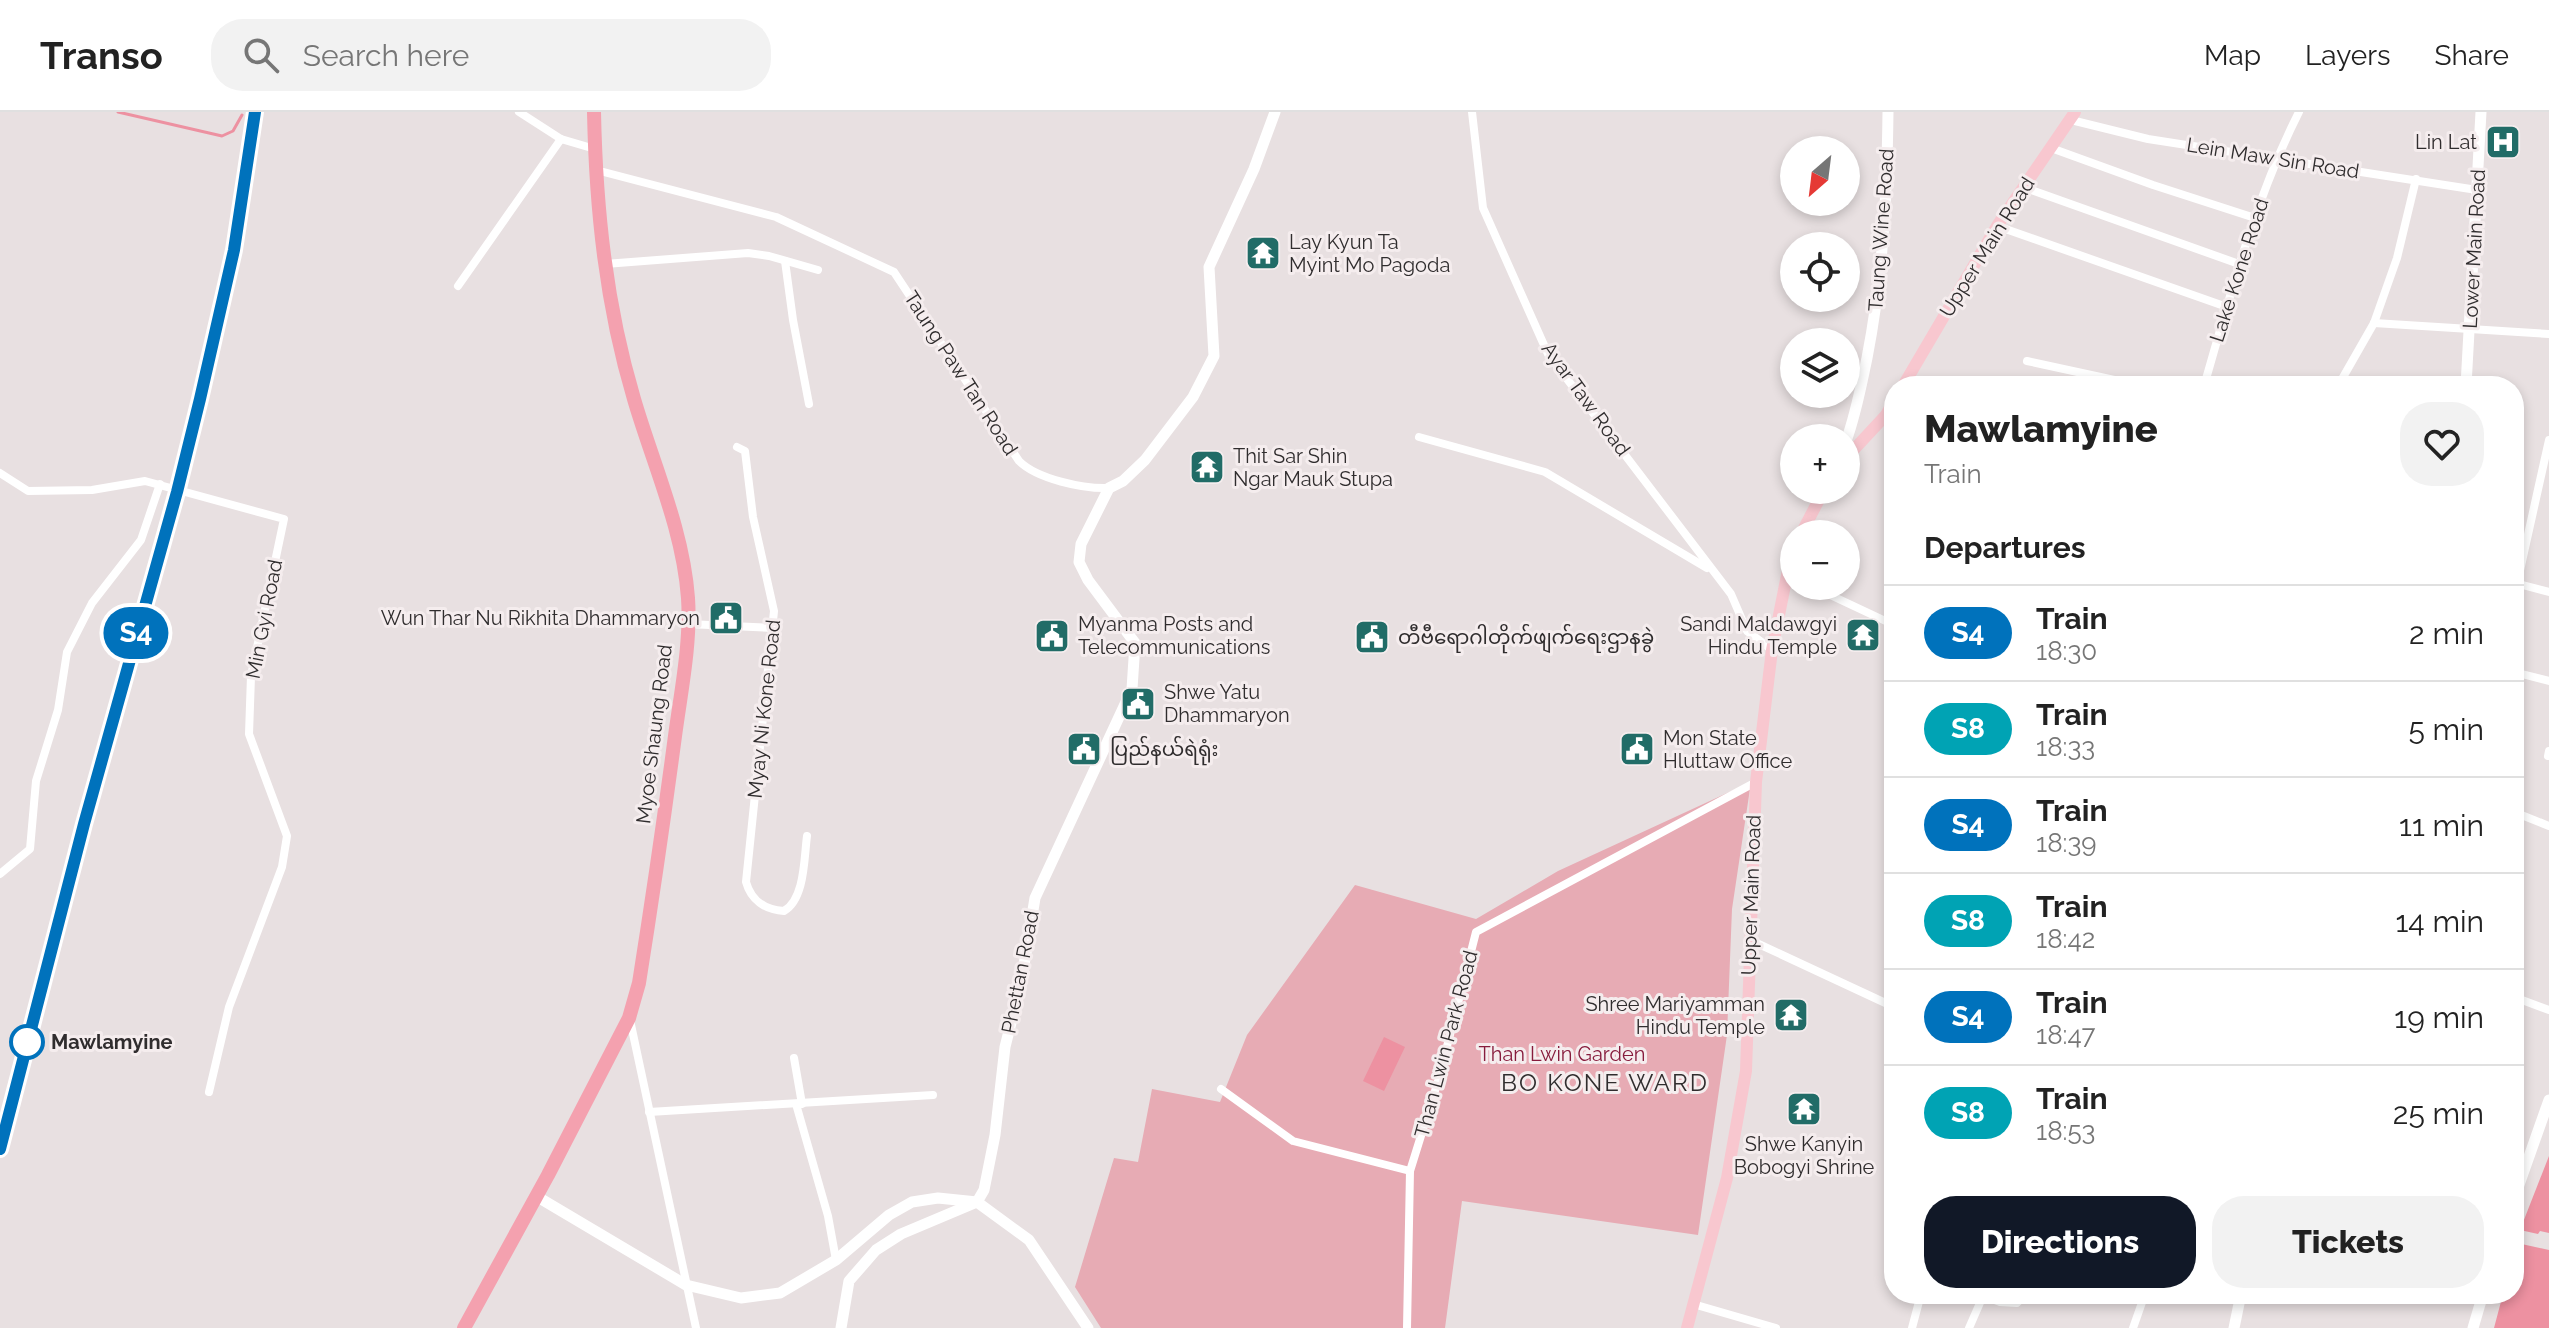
<!DOCTYPE html>
<html lang="en">
<head>
<meta charset="utf-8">
<style>
  body { margin:0; font-family:Raleway,"Noto Sans Myanmar",sans-serif; background:#f2f2f2; color:#222; height:100vh; display:flex; flex-direction:column; font-size:30px; white-space:nowrap }
  * { box-sizing:border-box; margin:0 }
  p { font-size:26px; color:#767676 }
  .icon { flex:none; width:44px; height:44px; fill:none; stroke:currentColor; stroke-width:2; stroke-linecap:round; stroke-linejoin:round }
  .map { position:relative; flex:1; overflow:hidden }
  .details { position:absolute; left:1884px; top:264px; width:640px; height:928px; display:flex; flex-direction:column; background:#fff; border-radius:32px; box-shadow:0 4px 12px #0003 }
  .details>* { flex:none }
  .badge { padding:0 16px; border-radius:26px; font-size:28px; line-height:52px }
  .needle { width:52px; rotate:208deg }
  .controls { position:absolute; left:1780px; top:24px; display:grid; gap:16px }
  .controls a { display:grid; place-items:center; width:80px; height:80px; border-radius:50%; background:#fff; box-shadow:0 4px 12px #0003; font-size:40px }
  .map>.badge { position:absolute; translate:-50% -50%; box-shadow:0 0 0 4px #fff }
  h2 { padding:0 40px; font-size:30px; line-height:72px }
  .round { display:grid; place-items:center; flex:none; width:84px; height:84px; border-radius:32px; background:#f2f2f2 }
  .overview { display:flex; align-items:center; justify-content:space-between; height:136px; padding:0 40px }
  h1 { font-size:38px; font-weight:800; line-height:60px }
  .action { display:flex; gap:16px; margin-top:auto; padding:16px 40px }
  .action a { flex:1; height:92px; border-radius:32px; background:#111827; color:#fff; font-size:32px; font-weight:800; line-height:92px; text-align:center }
  .action a+a { background:#f2f2f2; color:#222 }
  ul { padding:0; list-style:none }
  li { display:flex; align-items:center; gap:24px; height:96px; padding:0 40px; border-top:2px solid #e0e0e0 }
  li div { flex:1 }
  li b { display:block; font-size:30px }
  li em { font-style:normal }
  li .badge { min-width:88px; font-weight:700; text-align:center }
  header { display:flex; align-items:center; gap:48px; box-sizing:border-box; height:112px; padding:0 40px; background:#fff; border-bottom:2px solid #e0e0e0 }
  header strong { font-size:38px }
  nav { display:flex; gap:44px; margin-inline-start:auto; font-size:28px }
  .search { width:560px; height:72px; background:#f2f2f2; display:flex; align-items:center; gap:20px; box-sizing:border-box; padding:0 28px; border-radius:32px; color:#767676; font-size:30px }
  .map>svg:first-child { display:block }
  .green { fill:#e7abb4 }
  .water { fill:#ed91a1 }
  .pier { fill:#e8e0e1 }
  .lines { fill:none; stroke-linecap:round; stroke-linejoin:round }
  .stream { stroke:#ed91a1; stroke-width:3 }
  .street { stroke:#fff; stroke-width:8 }
  .secondary { stroke:#fff; stroke-width:11 }
  .primary { stroke:#f8c7cf; stroke-width:12 }
  .highway { stroke:#f4a1af; stroke-width:14 }
  .rail-casing { stroke:#777273; stroke-width:6 }
  .rail { stroke:#f5edee; stroke-width:3; stroke-dasharray:9; stroke-linecap:butt }
  .line-casing { stroke:#fff; stroke-width:18 }
  .line { stroke:#0072bc; stroke-width:12 }
  .stop-dot { fill:#fff; stroke:#0072bc; stroke-width:4 }
  .labels { text-anchor:middle; stroke-width:6; stroke-linejoin:round; paint-order:stroke }
  .poi-label { font-size:20px; fill:#302d2e; stroke:#f5edee; text-anchor:start }
  .street-label { font-size:20px; fill:#302d2e; stroke:#f5edee }
  .stop-label { font-size:20px; font-weight:bold; fill:#302d2e; stroke:#f5edee; text-anchor:start }
  .park-label { font-size:20px; fill:#871c3d; stroke:#f5edee }
  .quarter-label { font-size:24px; letter-spacing:2px; fill:#302d2e; stroke:#f5edee }
</style>
</head>
<body>
<header>
<strong>Transo</strong>
<div class="search"><svg class="icon" aria-label="search" viewBox="0 0 24 24"><circle cx="10" cy="10" r="6"/><path d="M15 15l6 6"/></svg>Search here</div>
<nav><a>Map</a><a>Layers</a><a>Share</a></nav>
</header>
<div class="map">
<svg width="2549" height="1216" viewBox="0 0 2549 1216">
  <rect width="100%" height="100%" fill="#e8e0e1"/>
  <path class="green" d="M 1751,670 L 1732,797 L 1727,923 L 1698,1123 L 1462,1089 L 1445,1216 L 1101,1216 L 1075,1175 L 1114,1046 L 1138,1050 L 1152,977 L 1220,990 L 1247,923 L 1355,773 L 1476,807 L 1558,759 Z"/>
  <g class="water">
    <path d="M 1384,925 L 1405,935 L 1384,979 L 1363,969 Z"/>
    <path d="M 2549,1044 L 2549,1216 L 2494,1216 L 2503,1182 L 2514,1182 L 2514,1141 L 2520,1118 Z"/>
  </g>
  <path class="pier" d="M 2520,1118 L 2538,1122 L 2540,1119 L 2549,1121 L 2549,1138 L 2517,1131 Z"/>
  <g class="lines">
    <path class="stream" d="M 118,0 L 222,24 L 233,19 L 242,3"/>
    <g class="street">
      <path d="M 519,0 L 561,27 L 595,37"/>
      <path d="M 1472,0 L 1483,96 L 1548,242 L 1731,482 L 1747,519 L 1772,538"/>
      <path d="M 2071,8 L 2148,27 L 2477,78"/>
      <path d="M 2051,36 L 2153,73 L 2255,106"/>
      <path d="M 596,58 L 776,105 L 894,160 L 1019,349 C 1037,367 1083,377 1109,376"/>
      <path d="M 2023,75 L 2239,152"/>
      <path d="M 1997,114 L 2227,195"/>
      <path d="M 785,149 L 793,208 L 809,292"/>
      <path d="M 605,152 L 748,141 L 769,144 L 818,158"/>
      <path d="M 458,174 L 561,27"/>
      <path d="M 2374,211 L 2549,222"/>
      <path d="M 2027,249 L 2142,274"/>
      <path d="M 2204,274 C 2231,181 2255,87 2299,0"/>
      <path d="M 2338,274 L 2374,211 L 2397,146 L 2416,67"/>
      <path d="M 1419,325 L 1545,360 L 1707,456"/>
      <path d="M 737,335 L 745,339 L 753,405 L 774,499 L 746,770 C 751,788 765,798 784,799 C 805,787 804,746 807,724"/>
      <path d="M 0,361 L 28,379 L 92,378 L 145,369 L 284,407 L 251,564 L 249,622 L 287,724 L 282,755 L 229,895 L 209,980"/>
      <path d="M 2515,471 L 2549,480"/>
      <path d="M 2517,472 L 2549,328"/>
      <path d="M 1811,474 L 1894,513"/>
      <path d="M 688,512 L 774,516"/>
      <path d="M 2514,560 L 2549,569"/>
      <path d="M 2548,644 L 2549,639"/>
      <path d="M 2514,700 L 2549,714"/>
      <path d="M 0,762 L 30,737 L 36,669 L 58,598 L 67,540 L 92,491 L 141,428 L 160,372"/>
      <path d="M 1750,828 L 1894,895"/>
      <path d="M 2514,885 L 2549,898"/>
      <path d="M 630,908 L 696,1216"/>
      <path d="M 794,946 L 802,992"/>
      <path d="M 1221,977 L 1293,1029 L 1410,1059"/>
      <path d="M 796,992 L 828,1104 L 836,1148"/>
      <path d="M 649,1000 L 933,983"/>
      <path d="M 1979,1182 L 2000,1190 L 2017,1191 L 2026,1182"/>
      <path d="M 1693,1192 L 1776,1216"/>
      <path d="M 1407,1216 L 1410,1059 L 1439,966 L 1476,820 L 1756,670"/>
      <path d="M 1912,1216 L 1921,1182"/>
      <path d="M 1969,1216 L 1983,1184"/>
      <path d="M 2133,1216 L 2145,1182"/>
    </g>
    <g class="secondary">
      <path d="M 2466,274 L 2481,0"/>
      <path d="M 1846,329 C 1856,302 1861,274 1867,246 C 1883,164 1887,83 1888,0"/>
      <path d="M 536,1084 L 686,1173 L 741,1186 L 780,1181 L 836,1148 L 889,1103 L 912,1090 L 938,1086 L 977,1090 L 1029,1128 L 1088,1216"/>
      <path d="M 2514,1087 L 2549,988"/>
      <path d="M 841,1216 L 849,1169 L 876,1138 L 901,1122 L 977,1090 L 984,1078 L 995,1023 L 1005,935 L 1021,871 L 1035,786 L 1132,577 L 1135,531 L 1088,468 L 1079,450 L 1081,432 L 1109,376 L 1123,369 L 1145,348 L 1193,285 L 1214,244 L 1209,155 L 1254,57 L 1275,0"/>
      <path d="M 2234,1216 L 2241,1182"/>
      <path d="M 2473,1216 L 2483,1182"/>
    </g>
    <g class="primary">
      <path d="M 1903,274 L 1997,114 L 2075,0"/>
      <path d="M 1846,346 L 1886,303 L 1894,289"/>
      <path d="M 1801,422 L 1824,378"/>
      <path d="M 1687,1216 L 1727,1066 L 1746,959 L 1756,670 L 1772,538 L 1787,463 L 1794,442"/>
    </g>
    <path class="highway" d="M 464,1216 L 548,1063 L 629,906 L 639,871 C 652,789 664,707 675,624 C 681,579 691,531 688,486 C 683,417 653,352 634,287 C 606,193 596,98 594,0"/>
    <g class="rail-casing">
      <path id="rail" d="M 0,1037 L 84,712 L 177,380 L 200,287 L 234,138 L 255,0"/>
    </g>
    <use href="#rail" class="rail"/>
  </g>
  <g class="lines">
    <g class="line-casing">
      <path id="line" d="M 0,1037 L 84,712 L 177,380 L 200,287 L 234,138 L 255,0"/>
    </g>
    <use href="#line" class="line"/>
  </g>
  <defs>
    <g id="hospital-square" transform="scale(1.8)"><rect x="-9" y="-9" width="18" height="18" rx="4" fill="#216c67" stroke="#f5edee"/><path d="M-5-5h3v3.5h4V-5h3V5h-3V1.5h-4V5h-3Z" fill="#fff"/></g>
    <g id="temple-square" transform="scale(1.8)"><rect x="-9" y="-9" width="18" height="18" rx="4" fill="#216c67" stroke="#f5edee"/><path d="M0-6L5-2H3V0L6.5 2.5H4V6H1.5V3h-3V6H-4V2.5H-6.5L-3 0V-2H-5Z" fill="#fff"/></g>
    <g id="civic-square" transform="scale(1.8)"><rect x="-9" y="-9" width="18" height="18" rx="4" fill="#216c67" stroke="#f5edee"/><path d="M-.6-6.5H3V-4.5H.6V-3L4-1V1h2V6H-6V1h2V-1L-.6-3ZM-1.2 2.5V6h2.4V2.5Z" fill="#fff"/></g>
  </defs>
  <g fill-rule="evenodd">
    <use href="#hospital-square" x="2503" y="30"/>
    <use href="#temple-square" x="1263" y="141"/>
    <use href="#temple-square" x="1207" y="355"/>
    <use href="#civic-square" x="726" y="506"/>
    <use href="#temple-square" x="1863" y="523"/>
    <use href="#civic-square" x="1052" y="524"/>
    <use href="#civic-square" x="1372" y="525"/>
    <use href="#civic-square" x="1138" y="592"/>
    <use href="#civic-square" x="1084" y="637"/>
    <use href="#civic-square" x="1637" y="637"/>
    <use href="#temple-square" x="1791" y="903"/>
    <use href="#temple-square" x="1804" y="997"/>
  </g>
  <circle class="stop-dot" cx="27" cy="930" r="16"/>
  <g class="labels">
    <g class="poi-label">
      <text x="2477" y="37" text-anchor="end">Lin Lat</text>
      <text x="1289" y="137">Lay Kyun Ta<tspan x="1289" dy="23">Myint Mo Pagoda</tspan></text>
      <text x="1233" y="351">Thit Sar Shin<tspan x="1233" dy="23">Ngar Mauk Stupa</tspan></text>
      <text x="700" y="513" text-anchor="end">Wun Thar Nu Rikhita Dhammaryon</text>
      <text x="1078" y="519">Myanma Posts and<tspan x="1078" dy="23">Telecommunications</tspan></text>
      <text x="1837" y="519" text-anchor="end">Sandi Maldawgyi<tspan x="1837" dy="23">Hindu Temple</tspan></text>
      <text x="1398" y="532">တီဗီရောဂါတိုက်ဖျက်ရေးဌာနခွဲ</text>
      <text x="1164" y="587">Shwe Yatu<tspan x="1164" dy="23">Dhammaryon</tspan></text>
      <text x="1663" y="633">Mon State<tspan x="1663" dy="23">Hluttaw Office</tspan></text>
      <text x="1110" y="644">ပြည်နယ်ရဲရုံး</text>
      <text x="1765" y="899" text-anchor="end">Shree Mariyamman<tspan x="1765" dy="23">Hindu Temple</tspan></text>
      <text x="1804" y="1039" text-anchor="middle">Shwe Kanyin<tspan x="1804" dy="23">Bobogyi Shrine</tspan></text>
    </g>
    <g class="street-label">
      <text transform="translate(2273 46) rotate(9)" y="7">Lein Maw Sin Road</text>
      <text transform="translate(1881 118) rotate(-86)" y="7">Taung Wine Road</text>
      <text transform="translate(1987 135) rotate(-58)" y="7">Upper Main Road</text>
      <text transform="translate(2474 137) rotate(-87)" y="7">Lower Main Road</text>
      <text transform="translate(2239 158) rotate(-72)" y="7">Lake Kone Road</text>
      <text transform="translate(961 261) rotate(57)" y="7">Taung Paw Tan Road</text>
      <text transform="translate(1586 287) rotate(54)" y="7">Ayar Taw Road</text>
      <text transform="translate(264 507) rotate(-79)" y="7">Min Gyi Road</text>
      <text transform="translate(764 597) rotate(-84)" y="7">Myay Ni Kone Road</text>
      <text transform="translate(654 622) rotate(-83)" y="7">Myoe Shaung Road</text>
      <text transform="translate(1751 783) rotate(-88)" y="7">Upper Main Road</text>
      <text transform="translate(1020 860) rotate(-79)" y="7">Phettan Road</text>
      <text transform="translate(1446 932) rotate(-75)" y="7">Than Lwin Park Road</text>
    </g>
    <g class="stop-label">
      <text x="51" y="937">Mawlamyine</text>
    </g>
    <g class="park-label">
      <text x="1562" y="949">Than Lwin Garden</text>
    </g>
    <g class="quarter-label">
      <text x="1605" y="979">BO KONE WARD</text>
    </g>
  </g>
</svg>
<div class="controls">
<a><svg class="needle" viewBox="-14 -14 28 28"><path d="M0-13l5 13h-10z" fill="#e53935"/><path d="M0 13l5-13h-10z" fill="#767676"/></svg></a>
<a><svg class="icon" aria-label="locate" viewBox="0 0 24 24"><circle cx="12" cy="12" r="6"/><path d="M12 2v4M12 18v4M2 12h4M18 12h4"/></svg></a>
<a><svg class="icon" aria-label="layers" viewBox="0 0 24 24"><path d="M12 4l9 5-9 5-9-5zM3 14l9 5 9-5"/></svg></a>
<a>+</a>
<a>−</a>
</div>
<b class="badge" style="left:136px;top:521px;background:#0072bc;color:#fff">S4</b>
<section class="details">
<div class="overview"><div><h1>Mawlamyine</h1><p>Train</p></div><a class="round"><svg class="icon" aria-label="heart" viewBox="0 0 24 24"><path d="M12 20l-8-8c-3-5 5-10 8-4 3-6 11-1 8 4z"/></svg></a></div>
<h2>Departures</h2>
<ul>
<li><span class="badge" style="background:#0072bc;color:#fff">S4</span><div><b>Train</b><p>18:30</p></div><em>2 min</em></li>
<li><span class="badge" style="background:#00a3b4;color:#fff">S8</span><div><b>Train</b><p>18:33</p></div><em>5 min</em></li>
<li><span class="badge" style="background:#0072bc;color:#fff">S4</span><div><b>Train</b><p>18:39</p></div><em>11 min</em></li>
<li><span class="badge" style="background:#00a3b4;color:#fff">S8</span><div><b>Train</b><p>18:42</p></div><em>14 min</em></li>
<li><span class="badge" style="background:#0072bc;color:#fff">S4</span><div><b>Train</b><p>18:47</p></div><em>19 min</em></li>
<li><span class="badge" style="background:#00a3b4;color:#fff">S8</span><div><b>Train</b><p>18:53</p></div><em>25 min</em></li>
</ul>
<div class="action"><a>Directions</a><a>Tickets</a></div>
</section>
</div>
</body>
</html>
